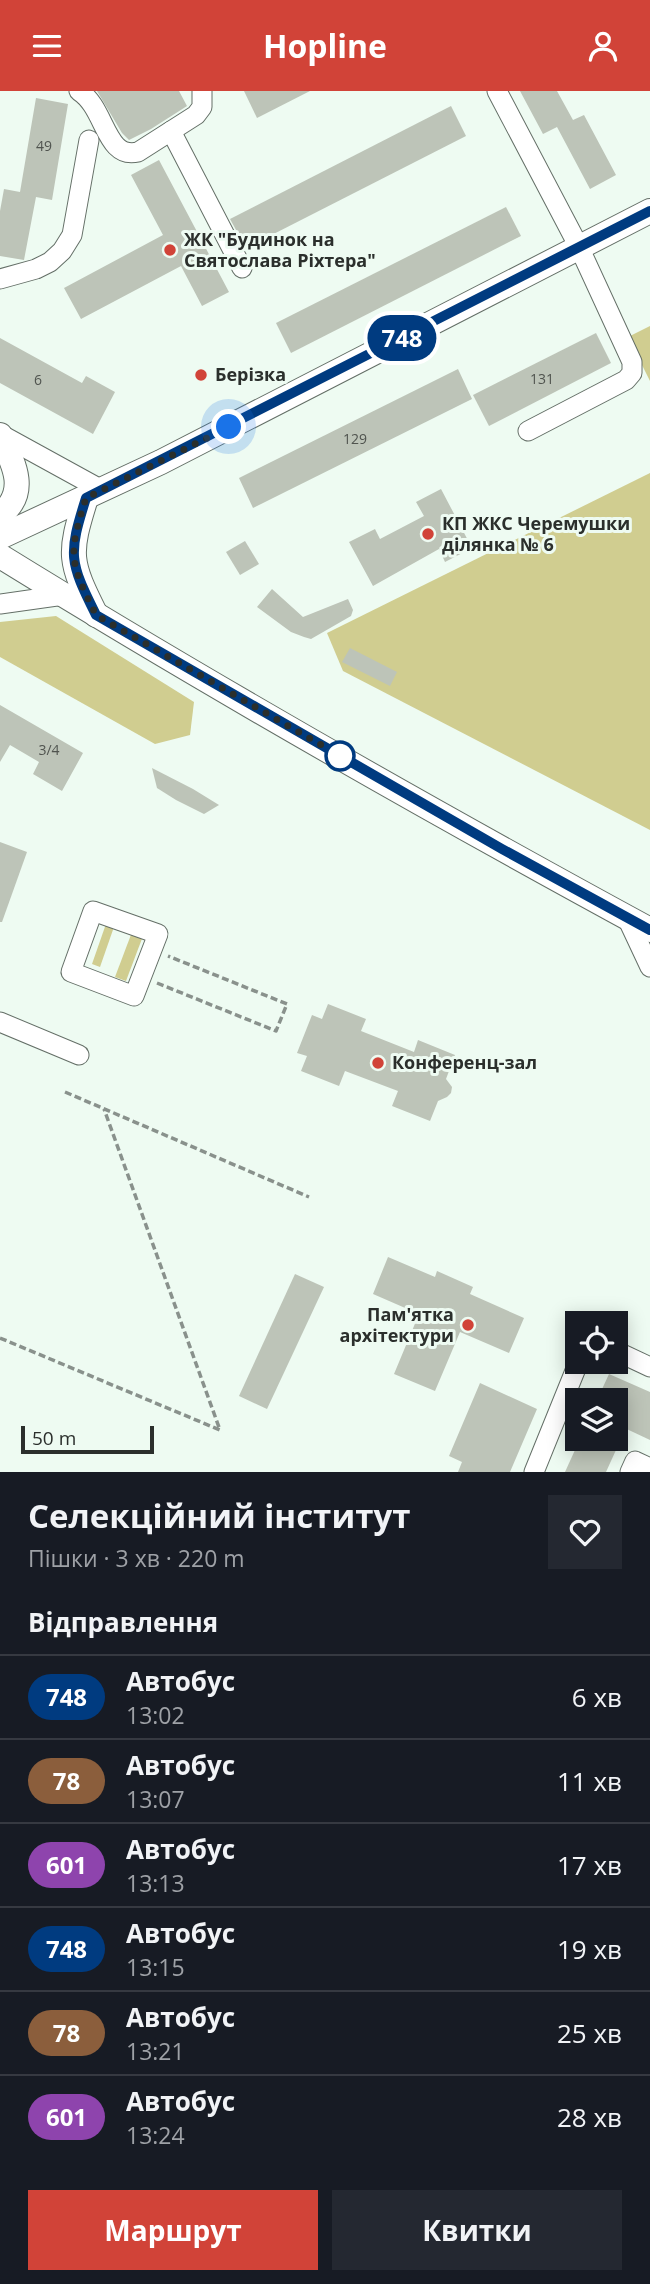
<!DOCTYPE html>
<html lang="uk">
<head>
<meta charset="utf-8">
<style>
  body { margin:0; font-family:"Open Sans",sans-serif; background:#242831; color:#f1f3f6; height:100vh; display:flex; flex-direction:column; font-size:26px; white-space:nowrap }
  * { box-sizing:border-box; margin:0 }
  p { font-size:23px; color:#9ea1a6 }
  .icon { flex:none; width:38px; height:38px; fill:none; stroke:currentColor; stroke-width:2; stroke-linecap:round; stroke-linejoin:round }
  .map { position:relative; height:1381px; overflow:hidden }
  .panel { display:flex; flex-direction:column; background:#171b24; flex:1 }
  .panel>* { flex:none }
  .badge { padding:0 14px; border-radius:23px; font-size:24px; line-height:46px }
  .controls { position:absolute; left:565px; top:1220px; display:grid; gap:14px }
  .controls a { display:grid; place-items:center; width:63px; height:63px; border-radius:0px; background:#171b24; box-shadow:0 4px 18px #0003; font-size:35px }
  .scale { position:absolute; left:21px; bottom:18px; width:133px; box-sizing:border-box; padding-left:7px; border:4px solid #2b2f2c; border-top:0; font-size:19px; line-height:24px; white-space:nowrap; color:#2b2f2c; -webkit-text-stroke:5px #eefbf2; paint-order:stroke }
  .you { position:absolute; width:35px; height:35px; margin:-18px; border:5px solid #fff; border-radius:50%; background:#1a73e8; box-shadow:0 0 0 10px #1a73e833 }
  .map>.badge { position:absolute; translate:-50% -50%; box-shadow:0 0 0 4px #fff }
  h2 { padding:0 28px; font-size:26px; line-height:63px }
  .round { display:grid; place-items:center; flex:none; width:74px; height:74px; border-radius:0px; background:#242831 }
  .summary { display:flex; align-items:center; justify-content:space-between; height:119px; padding:0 28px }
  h1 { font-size:33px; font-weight:700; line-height:52px }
  .button { display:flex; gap:14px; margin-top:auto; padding:14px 28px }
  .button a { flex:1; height:80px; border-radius:0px; background:#d14338; color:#fff; font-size:28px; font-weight:700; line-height:80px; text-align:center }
  .button a+a { background:#242831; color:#f1f3f6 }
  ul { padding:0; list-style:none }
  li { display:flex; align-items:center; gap:21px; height:84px; padding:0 28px; border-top:2px solid #363941 }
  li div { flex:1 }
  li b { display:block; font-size:26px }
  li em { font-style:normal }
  li .badge { min-width:77px; font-weight:700; text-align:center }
  header { display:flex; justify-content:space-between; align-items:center; height:91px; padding:0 28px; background:#d14338; color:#fff; font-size:32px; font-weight:700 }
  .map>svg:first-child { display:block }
  .green { fill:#d0cd90 }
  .building { fill:#bdc4b8 }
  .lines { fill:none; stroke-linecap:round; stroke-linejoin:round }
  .minor-casing { stroke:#646f67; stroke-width:21 }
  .major-casing { stroke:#646f67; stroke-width:26 }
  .path { stroke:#89918c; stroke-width:3.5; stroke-dasharray:7 3.5; stroke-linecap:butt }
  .minor { stroke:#fff; stroke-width:19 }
  .major { stroke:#fff; stroke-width:24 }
  .line-casing { stroke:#fff; stroke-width:16 }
  .line { stroke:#003b80; stroke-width:10 }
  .walk { stroke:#2b2f2c; stroke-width:7; stroke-dasharray:0 12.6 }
  .poi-dot { fill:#d14338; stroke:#eefbf2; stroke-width:2.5 }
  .stop-dot { fill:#fff; stroke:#003b80; stroke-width:3.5 }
  .labels { text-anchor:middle; stroke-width:6; stroke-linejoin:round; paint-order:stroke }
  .number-label { font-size:14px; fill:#50544f }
  .poi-label { font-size:18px; font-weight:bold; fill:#2b2f2c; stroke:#eefbf2; text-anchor:start }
</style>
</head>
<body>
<header><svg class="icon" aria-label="menu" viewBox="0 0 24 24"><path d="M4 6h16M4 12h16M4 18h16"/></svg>Hopline<svg class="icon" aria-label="person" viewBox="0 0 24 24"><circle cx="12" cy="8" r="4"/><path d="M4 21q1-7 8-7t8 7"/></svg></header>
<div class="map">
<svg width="650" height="1381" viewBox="0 0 650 1381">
  <rect width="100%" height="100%" fill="#eefbf2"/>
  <g class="green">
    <path d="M 650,235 L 650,290 L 628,246 Z"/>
    <path d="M 650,382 L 650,739 L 343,580 L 327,542 Z"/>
    <path d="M 56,525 L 194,611 L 190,644 L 155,653 L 0,566 L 0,531 Z"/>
    <path d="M 107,830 L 115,833 L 100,876 L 92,873 Z"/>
    <path d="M 132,841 L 143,845 L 126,890 L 115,886 Z"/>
  </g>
  <g class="building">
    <path d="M 97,0 L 179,0 L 187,15 L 151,38 L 129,49 L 122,42 Z"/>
    <path d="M 244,0 L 310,0 L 257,27 Z"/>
    <path d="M 520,0 L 557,0 L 573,29 L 584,24 L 616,84 L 590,98 L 557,36 L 543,43 Z"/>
    <path d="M 36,7 L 68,13 L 52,109 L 36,106 L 24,169 L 0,165 L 0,120 L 4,98 L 20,101 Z"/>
    <path d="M 451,15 L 466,45 L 246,157 L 230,128 Z"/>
    <path d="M 159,69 L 229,201 L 202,215 L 181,175 L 81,228 L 64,197 L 163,144 L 131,84 Z"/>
    <path d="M 506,116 L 521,145 L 291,262 L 276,232 Z"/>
    <path d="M 596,242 L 611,272 L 489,335 L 473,304 Z"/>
    <path d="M 0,247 L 82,292 L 86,285 L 115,301 L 93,343 L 0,292 Z"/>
    <path d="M 458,278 L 472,308 L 253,417 L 239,387 Z"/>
    <path d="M 441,398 L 472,457 L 445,471 L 439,458 L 373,495 L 349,451 L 375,438 L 380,448 L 424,425 L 416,411 Z"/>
    <path d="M 245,450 L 259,473 L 240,484 L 226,461 Z"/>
    <path d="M 272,498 L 303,526 L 348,508 L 353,519 L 351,525 L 311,548 L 304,546 L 291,541 L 257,516 Z"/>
    <path d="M 350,557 L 397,581 L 390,595 L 342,571 Z"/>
    <path d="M 0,614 L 83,662 L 62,700 L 33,683 L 39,671 L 10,654 L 0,671 Z"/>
    <path d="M 152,677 L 193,698 L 219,714 L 204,723 L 176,709 L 157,697 Z"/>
    <path d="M 0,751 L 27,761 L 2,831 L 0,831 Z"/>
    <path d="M 328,913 L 366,928 L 361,940 L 414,961 L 418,949 L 455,964 L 446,988 L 452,996 L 451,1002 L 447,1006 L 438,1010 L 430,1030 L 392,1015 L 398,1000 L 345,980 L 339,995 L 301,980 L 307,965 L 297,962 L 312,924 L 322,928 Z"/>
    <path d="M 388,1166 L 435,1186 L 437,1180 L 473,1196 L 470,1203 L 524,1227 L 509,1262 L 460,1241 L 435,1300 L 394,1283 L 419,1223 L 373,1203 Z"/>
    <path d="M 295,1183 L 324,1196 L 267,1318 L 239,1305 Z"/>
    <path d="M 609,1283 L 650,1301 L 650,1349 L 616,1333 L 616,1309 L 597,1309 Z"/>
    <path d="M 480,1292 L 537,1318 L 510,1381 L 458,1381 L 462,1371 L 449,1365 Z"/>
    <path d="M 580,1348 L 621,1348 L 606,1381 L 565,1381 Z"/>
  </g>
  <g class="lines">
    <g class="minor-casing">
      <g id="minor">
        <path d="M 79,0 C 106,17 105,69 138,61 L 196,24 L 202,16 L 202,0"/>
        <path d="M 497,0 L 579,156 L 632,271 L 632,282 L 626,289 L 528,340"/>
        <path d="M 171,40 L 242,177"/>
        <path d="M 0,188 L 36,178 L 50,171 L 62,160 L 72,144 L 89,49"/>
        <path d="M 0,343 L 102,399"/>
        <path d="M 0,513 L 64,504"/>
        <path d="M 93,820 L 158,843 L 134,905 L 71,881 Z"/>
        <path d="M 627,827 L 650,876"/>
        <path d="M 0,931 L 79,964"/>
        <path d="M 616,1260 L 650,1276"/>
        <path d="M 534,1381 L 579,1270"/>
        <path d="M 630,1381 L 635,1370 L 650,1377"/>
      </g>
    </g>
    <g class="major-casing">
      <g id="major">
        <path d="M 0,344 C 13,371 30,401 0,424"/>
        <path d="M 86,407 C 68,464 69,470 96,524"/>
        <path d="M 0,446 L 161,371 L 650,120"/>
        <path d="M 0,465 C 212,596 431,720 650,839"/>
      </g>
    </g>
    <g class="path">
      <path d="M 157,892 L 276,940 L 287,913 L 168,865"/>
      <path d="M 65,1001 L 309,1106"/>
      <path d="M 0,1247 L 220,1339 L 104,1018"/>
    </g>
    <use href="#minor" class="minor"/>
    <use href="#major" class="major"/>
  </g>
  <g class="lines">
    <g class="line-casing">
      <path id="line" d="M 650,120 L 86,407 C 68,464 69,470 96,524 L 502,758 L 650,839"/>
    </g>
    <use href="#line" class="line"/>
    <path class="walk" d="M 229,336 L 86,407 C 68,464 69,470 96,524 L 349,670 L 340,665"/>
  </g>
  <g class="poi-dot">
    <circle cx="170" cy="159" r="7"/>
    <circle cx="201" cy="284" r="7"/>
    <circle cx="428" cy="443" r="7"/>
    <circle cx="378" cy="972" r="7"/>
    <circle cx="468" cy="1234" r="7"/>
  </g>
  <circle class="stop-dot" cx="340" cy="665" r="14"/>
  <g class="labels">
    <g class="number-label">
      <text x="44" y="60">49</text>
      <text x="542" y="293">131</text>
      <text x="38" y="294">6</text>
      <text x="355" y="353">129</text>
      <text x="49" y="664">3/4</text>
    </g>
    <g class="poi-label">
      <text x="184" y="155">ЖК "Будинок на<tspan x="184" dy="21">Святослава Ріхтера"</tspan></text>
      <text x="215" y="290">Берізка</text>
      <text x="442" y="439">КП ЖКС Черемушки<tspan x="442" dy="21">ділянка № 6</tspan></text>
      <text x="392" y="978">Конференц-зал</text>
      <text x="454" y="1230" text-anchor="end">Пам'ятка<tspan x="454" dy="21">архітектури</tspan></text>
    </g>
  </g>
</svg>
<div class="controls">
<a><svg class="icon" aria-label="locate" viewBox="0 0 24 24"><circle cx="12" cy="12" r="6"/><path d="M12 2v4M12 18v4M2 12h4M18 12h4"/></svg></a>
<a><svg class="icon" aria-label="layers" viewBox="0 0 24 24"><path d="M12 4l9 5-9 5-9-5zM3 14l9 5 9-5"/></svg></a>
</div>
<div class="scale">50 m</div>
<div class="you" style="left:229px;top:336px"></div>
<b class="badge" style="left:402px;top:247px;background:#003b80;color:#fff">748</b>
</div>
<section class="panel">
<div class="summary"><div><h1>Селекційний інститут</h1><p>Пішки · 3 хв · 220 m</p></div><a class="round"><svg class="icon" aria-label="heart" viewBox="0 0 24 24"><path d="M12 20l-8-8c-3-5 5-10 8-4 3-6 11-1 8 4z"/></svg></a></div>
<h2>Відправлення</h2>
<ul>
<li><span class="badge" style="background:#003b80;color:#fff">748</span><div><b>Автобус</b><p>13:02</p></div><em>6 хв</em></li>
<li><span class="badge" style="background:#8b5e3c;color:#fff">78</span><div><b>Автобус</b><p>13:07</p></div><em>11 хв</em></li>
<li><span class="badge" style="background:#8e44ad;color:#fff">601</span><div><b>Автобус</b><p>13:13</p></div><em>17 хв</em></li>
<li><span class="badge" style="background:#003b80;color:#fff">748</span><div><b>Автобус</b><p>13:15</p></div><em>19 хв</em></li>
<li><span class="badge" style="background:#8b5e3c;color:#fff">78</span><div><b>Автобус</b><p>13:21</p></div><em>25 хв</em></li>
<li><span class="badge" style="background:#8e44ad;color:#fff">601</span><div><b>Автобус</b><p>13:24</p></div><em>28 хв</em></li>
</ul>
<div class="button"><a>Маршрут</a><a>Квитки</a></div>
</section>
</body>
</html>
